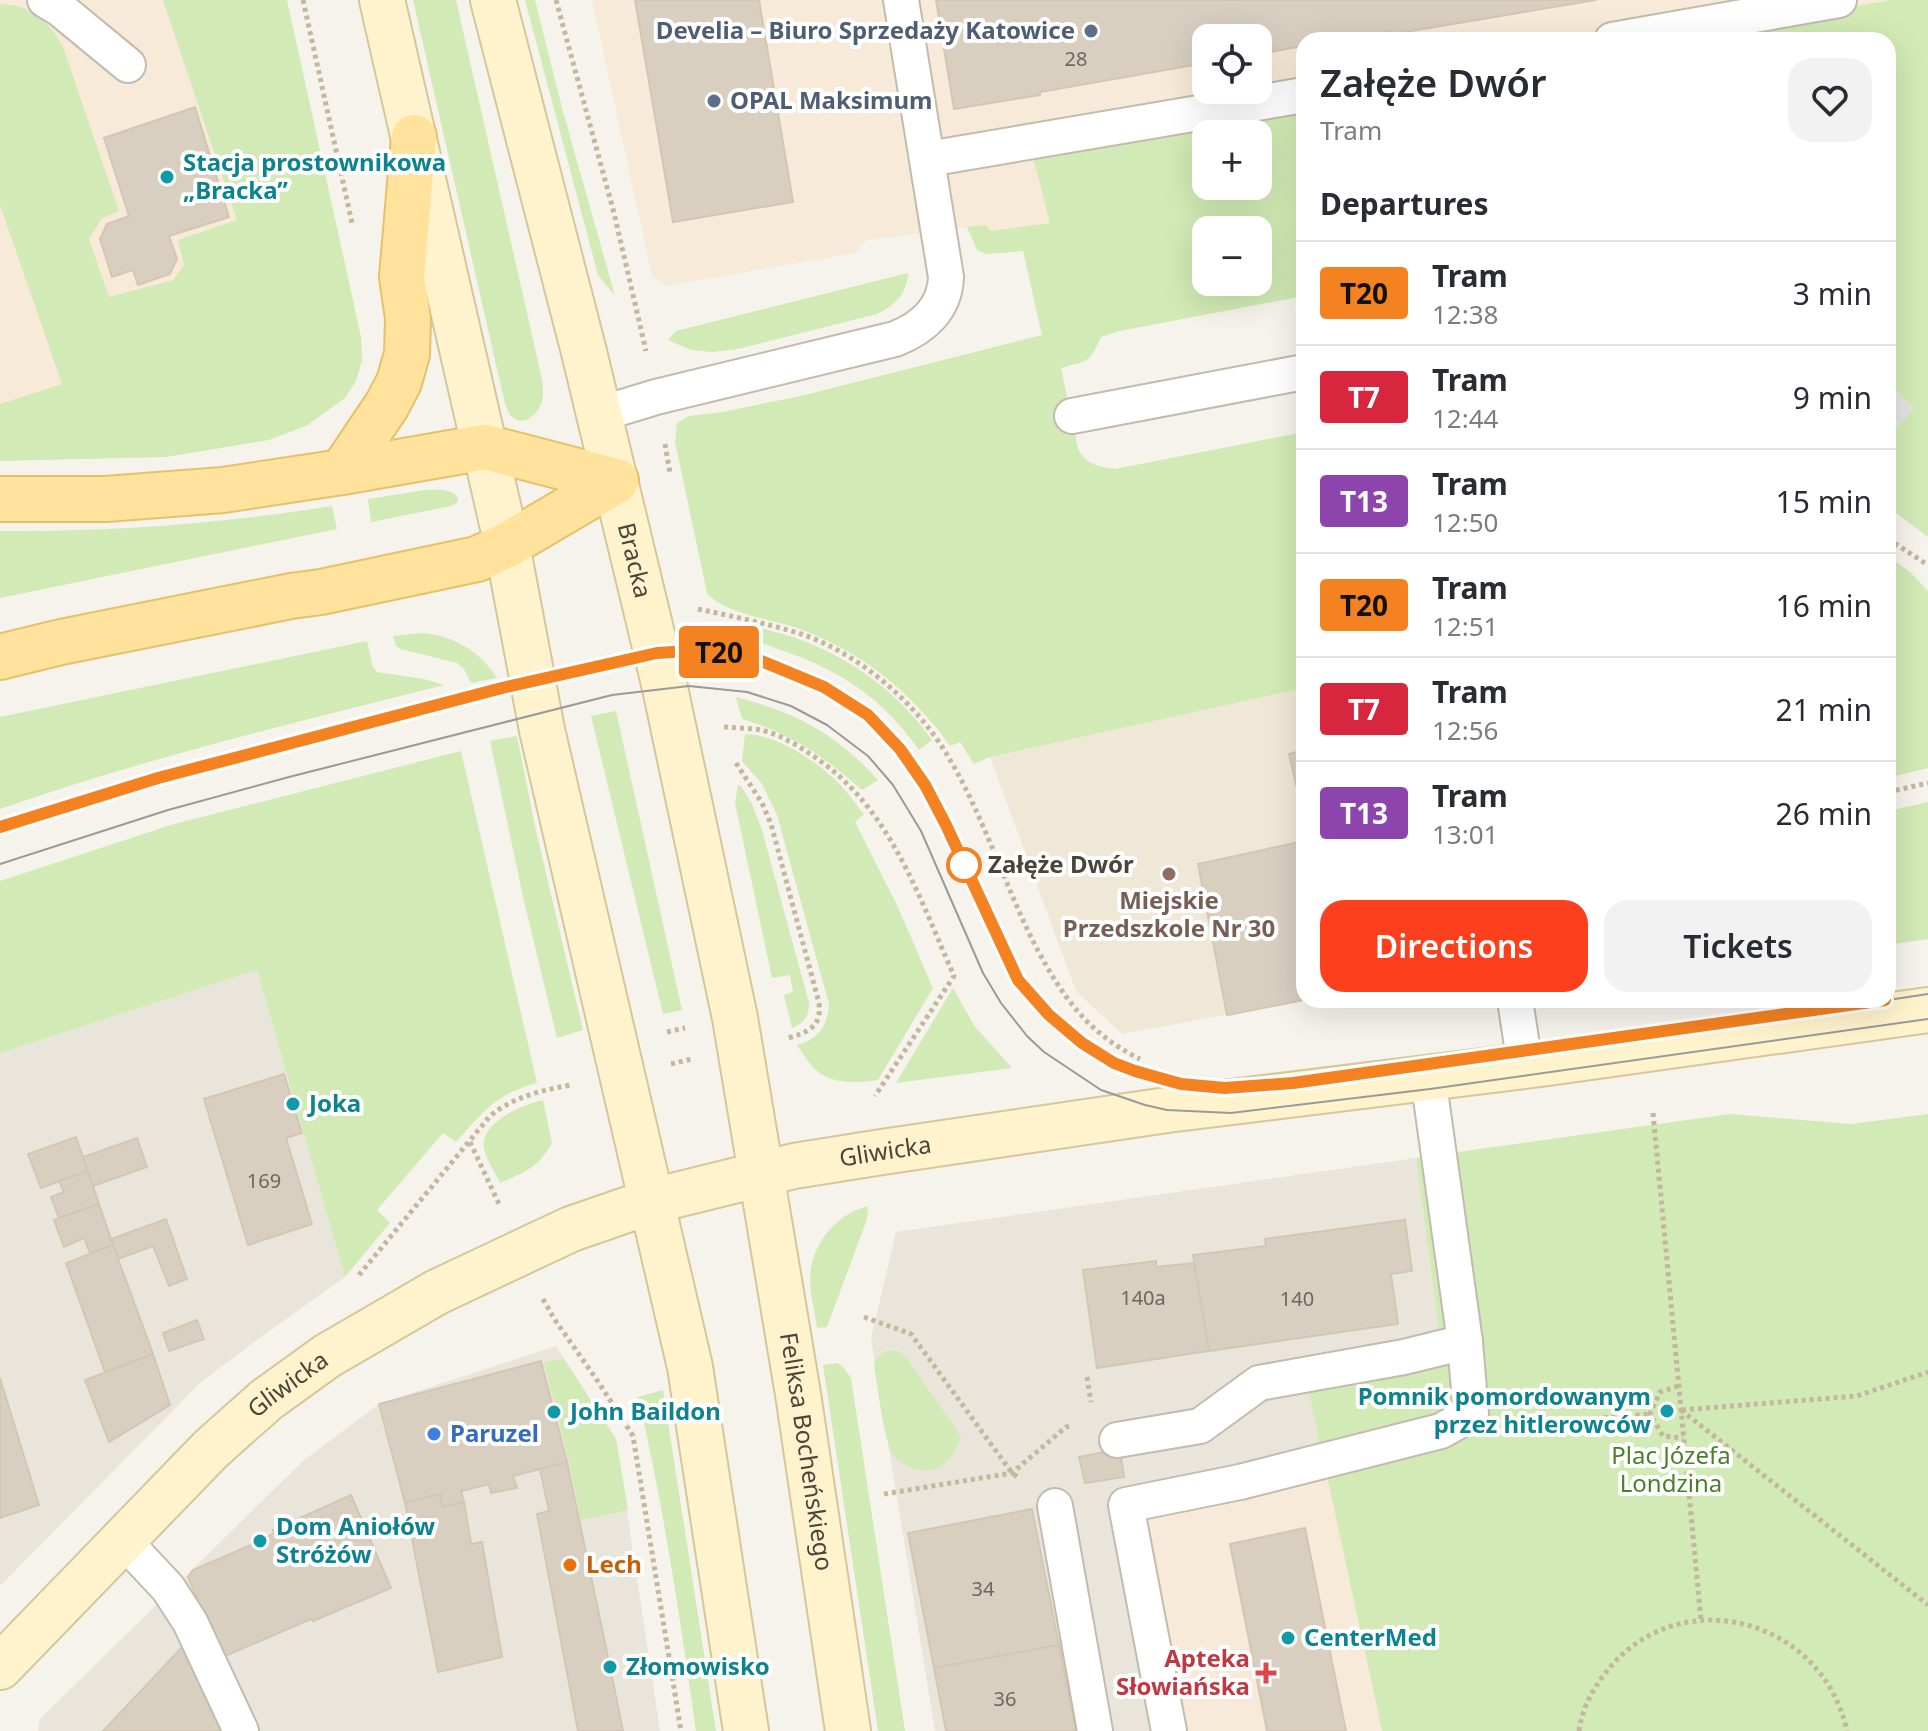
<!DOCTYPE html>
<html lang="en">
<head>
<meta charset="utf-8">
<style>
  body { margin:0; font-family:"Noto Sans",sans-serif; background:#f2f2f3; color:#2b2b33; height:100vh; display:flex; flex-direction:column; font-size:30px; white-space:nowrap }
  * { box-sizing:border-box; margin:0 }
  p { font-size:26px; color:#7c7c81 }
  .icon { flex:none; width:44px; height:44px; fill:none; stroke:currentColor; stroke-width:2; stroke-linecap:round; stroke-linejoin:round }
  .map { position:relative; flex:1; overflow:hidden }
  .panel { position:absolute; left:1296px; top:32px; width:600px; height:976px; display:flex; flex-direction:column; background:#fff; border-radius:24px; box-shadow:0 8px 32px #0002 }
  .panel>* { flex:none }
  .badge { padding:0 16px; border-radius:6px; font-size:28px; line-height:52px }
  .controls { position:absolute; left:1192px; top:24px; display:grid; gap:16px }
  .controls a { display:grid; place-items:center; width:80px; height:80px; border-radius:16px; background:#fff; box-shadow:0 8px 32px #0002; font-size:40px }
  .map>.badge { position:absolute; translate:-50% -50%; box-shadow:0 0 0 4px #fff }
  h2 { padding:0 24px; font-size:30px; line-height:72px }
  .round { display:grid; place-items:center; flex:none; width:84px; height:84px; border-radius:24px; background:#f2f2f3 }
  .headline { display:flex; align-items:center; justify-content:space-between; height:136px; padding:0 24px }
  h1 { font-size:38px; font-weight:600; line-height:60px }
  .action { display:flex; gap:16px; margin-top:auto; padding:16px 24px }
  .action a { flex:1; height:92px; border-radius:24px; background:#fc3f1d; color:#fff; font-size:32px; font-weight:600; line-height:92px; text-align:center }
  .action a+a { background:#f2f2f3; color:#2b2b33 }
  ul { padding:0; list-style:none }
  li { display:flex; align-items:center; gap:24px; height:104px; padding:0 24px; border-top:2px solid #e1e1e2 }
  li div { flex:1 }
  li b { display:block; font-size:30px }
  li em { font-style:normal }
  li .badge { min-width:88px; font-weight:700; text-align:center }
  .map>svg:first-child { display:block }
  .residential { fill:#eae5da }
  .commercial { fill:#f7ead8; fill-rule:evenodd }
  .education { fill:#efe8d6 }
  .green { fill:#d2eab5; fill-rule:evenodd }
  .parking { fill:#e5e3e0 }
  .building { fill:#d8cfc1; stroke:#d3c7b4; stroke-width:2 }
  .lines { fill:none; stroke-linecap:round; stroke-linejoin:round }
  .lane-casing { stroke:#c2bbae; stroke-width:38 }
  .secondary-casing { stroke:#d6c79b; stroke-width:48 }
  .primary-casing { stroke:#e6c16a; stroke-width:48 }
  .path { stroke:#c4b79f; stroke-width:5; stroke-dasharray:4 4; stroke-linecap:butt }
  .lane { stroke:#fff; stroke-width:34 }
  .secondary { stroke:#fff3cd; stroke-width:44 }
  .primary { stroke:#ffe39c; stroke-width:44 }
  .tram { stroke:#9a9a9a; stroke-width:2 }
  .line-casing { stroke:#fff; stroke-width:18 }
  .line { stroke:#f58220; stroke-width:12 }
  .service-dot { fill:#5c6f8a; stroke:#fff; stroke-width:3 }
  .culture-dot { fill:#0f9aa8; stroke:#fff; stroke-width:3 }
  .stop-dot { fill:#fff; stroke:#f58220; stroke-width:4 }
  .education-dot { fill:#8d6e63; stroke:#fff; stroke-width:3 }
  .shop-dot { fill:#3f7fe0; stroke:#fff; stroke-width:3 }
  .food-dot { fill:#e8710a; stroke:#fff; stroke-width:3 }
  .health-dot { fill:#e0444e; stroke:#fff; stroke-width:3 }
  .labels { text-anchor:middle; stroke-width:8; stroke-linejoin:round; paint-order:stroke }
  .number-label { font-size:20px; fill:#6e675b }
  .service-label { font-size:24px; font-weight:bold; fill:#4e5e75; stroke:#fff; text-anchor:end }
  .culture-label { font-size:24px; font-weight:bold; fill:#0d838f; stroke:#fff; text-anchor:start }
  .street-label { font-size:24px; fill:#4b4439; stroke:#fff }
  .stop-label { font-size:24px; font-weight:bold; fill:#4b4439; stroke:#fff; text-anchor:start }
  .education-label { font-size:24px; font-weight:bold; fill:#785e54; stroke:#fff }
  .shop-label { font-size:24px; font-weight:bold; fill:#366cbe; stroke:#fff; text-anchor:start }
  .park-label { font-size:24px; fill:#4a7f2a; stroke:#fff }
  .food-label { font-size:24px; font-weight:bold; fill:#c56008; stroke:#fff; text-anchor:start }
  .health-label { font-size:24px; font-weight:bold; fill:#be3a42; stroke:#fff; text-anchor:end }
</style>
</head>
<body>
<div class="map">
<svg width="1928" height="1731" viewBox="0 0 1928 1731">
  <rect width="100%" height="100%" fill="#f6f3ec"/>
  <g class="residential">
    <path d="M 257,970 L 345,1277 L 261,1337 L 201,1382 L 0,1586 L 0,1053 Z"/>
    <path d="M 1416,1158 L 1442,1354 L 1327,1476 L 1154,1731 L 935,1731 L 871,1338 L 896,1232 Z"/>
    <path d="M 556,1346 L 616,1439 L 660,1731 L 38,1731 L 40,1719 L 303,1461 L 379,1404 Z"/>
  </g>
  <g class="commercial">
    <path d="M 0,0 L 233,0 L 295,314 L 0,404 Z"/>
    <path d="M 592,0 L 1891,0 L 1667,40 L 1304,40 L 1304,105 L 1032,153 L 1051,223 L 991,231 L 986,225 L 867,240 L 855,253 L 666,286 L 652,276 ZM 1206,38 L 1258,38 L 1258,90 L 1206,90 Z"/>
    <path d="M 1327,1476 L 1382,1731 L 1182,1731 L 1140,1515 Z"/>
  </g>
  <path class="education" d="M 1304,688 L 1304,1000 L 1122,1034 L 1076,991 L 990,757 Z"/>
  <g class="green">
    <path d="M 163,0 L 287,0 L 361,337 L 362,360 L 356,381 L 345,398 L 306,426 L 269,440 L 166,457 L 0,461 L 0,404 L 62,384 L 0,205 L 0,4 C 30,4 50,22 63,47 L 119,211 L 102,218 L 89,239 L 109,297 L 173,280 L 184,265 L 178,240 L 237,220 Z"/>
    <path d="M 413,0 L 456,0 L 542,379 C 543,387 544,396 541,404 C 536,416 522,428 511,416 C 510,415 506,406 505,404 Z"/>
    <path d="M 525,0 L 535,0 L 562,108 L 615,296 L 598,275 Z"/>
    <path d="M 1891,0 L 1928,0 L 1928,537 L 1888,507 L 1888,438 L 1914,408 L 1888,384 L 1888,40 L 1667,40 Z"/>
    <path d="M 1304,105 L 1304,296 L 1120,331 L 1101,337 C 1089,365 1087,360 1061,368 L 1078,449 C 1087,465 1097,466 1115,469 L 1304,432 L 1304,688 L 990,757 L 974,764 L 960,742 L 950,746 C 912,692 859,650 797,628 C 771,619 725,614 707,593 L 675,442 L 677,423 L 689,416 L 722,412 L 805,395 L 1042,335 L 1023,251 L 987,254 L 977,250 L 967,227 L 986,225 L 991,231 L 1050,223 L 1032,153 ZM 1206,134 L 1258,134 L 1258,186 L 1206,186 ZM 1206,230 L 1258,230 L 1258,282 L 1206,282 Z"/>
    <path d="M 908,273 C 907,294 895,305 877,314 L 738,349 L 712,352 L 691,350 L 668,340 L 676,331 Z"/>
    <path d="M 426,490 C 438,490 452,488 458,498 L 458,502 L 451,506 L 371,522 L 368,499 Z"/>
    <path d="M 332,506 L 337,529 L 0,598 L 0,531 C 111,532 222,524 332,506 Z"/>
    <path d="M 1888,556 L 1910,572 L 1928,591 L 1928,768 L 1888,778 Z"/>
    <path d="M 730,623 C 744,626 759,627 772,631 C 836,647 894,686 932,740 L 919,750 C 910,738 901,726 891,716 C 860,683 820,663 778,649 C 763,643 745,637 729,638 Z"/>
    <path d="M 421,633 C 453,635 480,651 497,678 L 471,683 L 464,669 L 457,663 L 401,649 L 396,646 L 393,636 Z"/>
    <path d="M 367,641 L 373,667 L 377,672 L 424,679 L 444,685 C 295,723 145,758 0,809 L 0,717 Z"/>
    <path d="M 736,697 C 797,713 835,733 878,780 L 862,790 C 823,756 792,734 742,719 Z"/>
    <path d="M 616,711 L 682,1010 L 663,1014 L 591,716 Z"/>
    <path d="M 745,734 C 779,735 822,764 844,789 C 851,797 857,806 864,814 L 855,822 L 896,903 L 933,988 L 878,1080 C 859,1083 832,1085 816,1070 C 809,1064 803,1053 797,1045 C 817,1040 828,1026 829,1004 L 777,815 L 762,784 L 742,761 Z"/>
    <path d="M 517,736 L 536,831 L 583,1030 L 557,1038 L 524,901 L 490,741 Z"/>
    <path d="M 461,751 L 537,1083 C 494,1095 485,1110 456,1142 L 443,1133 L 377,1210 L 390,1223 L 345,1277 L 257,970 L 0,1053 L 0,881 L 174,824 Z"/>
    <path d="M 738,785 L 741,786 L 752,804 L 762,830 L 809,1003 C 809,1017 805,1022 792,1028 L 784,995 L 793,992 L 790,975 L 772,978 L 735,803 Z"/>
    <path d="M 1928,802 L 1928,939 L 1888,945 L 1888,811 Z"/>
    <path d="M 953,988 L 975,1027 L 1012,1068 L 896,1083 Z"/>
    <path d="M 543,1100 L 552,1143 C 538,1168 525,1172 500,1183 C 495,1172 486,1160 484,1148 C 480,1122 522,1105 543,1100 Z"/>
    <path d="M 1730,1114 L 1851,1124 L 1928,1114 L 1928,1731 L 1382,1731 L 1305,1374 L 1442,1353 L 1416,1158 Z"/>
    <path d="M 868,1206 L 867,1219 L 827,1327 L 817,1328 C 815,1313 811,1298 810,1283 C 809,1247 834,1215 868,1206 Z"/>
    <path d="M 886,1351 L 898,1351 L 907,1359 L 954,1426 L 961,1438 C 953,1455 942,1475 921,1470 C 910,1468 901,1464 894,1456 C 884,1444 877,1382 874,1364 L 877,1357 Z"/>
    <path d="M 564,1359 L 616,1439 L 628,1510 L 581,1520 L 569,1461 L 544,1362 Z"/>
    <path d="M 837,1363 L 843,1367 L 851,1378 L 905,1731 L 878,1731 L 823,1365 Z"/>
    <path d="M 663,1390 L 716,1731 L 696,1731 C 680,1619 664,1507 638,1397 Z"/>
  </g>
  <path class="parking" d="M 1888,384 L 1914,408 L 1888,438 Z"/>
  <g class="building">
    <path d="M 635,0 L 759,0 L 793,202 L 673,222 Z"/>
    <path d="M 936,0 L 1596,0 L 1393,34 L 1392,31 L 1342,40 L 1304,40 L 1304,46 L 1258,54 L 1258,38 L 1206,38 L 1206,63 L 1040,92 L 1040,95 L 954,109 Z"/>
    <path d="M 195,107 L 229,217 L 169,236 L 177,259 L 170,274 L 138,285 L 133,270 L 112,277 L 100,239 L 107,224 L 129,216 L 104,138 Z"/>
    <path d="M 1304,750 L 1304,782 L 1296,785 L 1289,754 Z"/>
    <path d="M 1304,841 L 1304,1000 L 1227,1015 L 1198,864 Z"/>
    <path d="M 284,1074 L 302,1133 L 286,1138 L 312,1224 L 248,1245 L 204,1099 Z"/>
    <path d="M 76,1137 L 88,1171 L 41,1188 L 28,1154 Z"/>
    <path d="M 137,1138 L 147,1167 L 93,1186 L 83,1157 Z"/>
    <path d="M 88,1171 L 99,1204 L 59,1218 L 51,1197 L 64,1192 L 59,1181 Z"/>
    <path d="M 99,1204 L 113,1245 L 90,1253 L 84,1238 L 64,1247 L 54,1220 Z"/>
    <path d="M 166,1219 L 187,1279 L 169,1286 L 153,1246 L 118,1259 L 111,1239 Z"/>
    <path d="M 1405,1220 L 1412,1271 L 1391,1274 L 1398,1324 L 1209,1351 L 1193,1255 L 1266,1246 L 1265,1239 Z"/>
    <path d="M 113,1245 L 153,1354 L 105,1372 L 66,1263 Z"/>
    <path d="M 1156,1261 L 1156,1267 L 1194,1263 L 1209,1351 L 1097,1368 L 1083,1270 Z"/>
    <path d="M 197,1320 L 204,1339 L 169,1351 L 163,1333 Z"/>
    <path d="M 153,1354 L 170,1405 L 109,1442 L 85,1380 Z"/>
    <path d="M 541,1361 L 567,1462 L 513,1476 L 517,1488 L 491,1493 L 489,1484 L 461,1491 L 464,1502 L 443,1507 L 440,1494 L 405,1503 L 379,1404 Z"/>
    <path d="M 0,1378 L 39,1505 L 0,1518 Z"/>
    <path d="M 1120,1449 L 1124,1477 L 1085,1483 L 1079,1457 Z"/>
    <path d="M 567,1462 L 610,1667 L 623,1731 L 578,1731 L 537,1514 L 549,1511 L 540,1469 Z"/>
    <path d="M 440,1494 L 443,1507 L 464,1502 L 471,1544 L 482,1542 L 502,1657 L 438,1672 L 405,1503 Z"/>
    <path d="M 351,1495 L 391,1588 L 313,1621 L 311,1619 L 223,1657 L 188,1577 L 193,1570 L 260,1541 L 274,1533 L 273,1530 Z"/>
    <path d="M 1032,1509 L 1059,1645 L 934,1668 L 908,1533 Z"/>
    <path d="M 1305,1528 L 1346,1731 L 1267,1731 L 1230,1544 Z"/>
    <path d="M 186,1643 L 226,1731 L 103,1731 Z"/>
    <path d="M 1059,1645 L 1076,1731 L 946,1731 L 934,1668 Z"/>
  </g>
  <g class="lines">
    <g class="lane-casing">
      <g id="lane">
        <path d="M 45,0 L 60,9 L 128,65"/>
        <path d="M 1612,40 L 1839,0"/>
        <path d="M 928,159 L 1304,95"/>
        <path d="M 600,414 L 656,397 L 895,339 C 923,328 945,309 946,277 L 901,0"/>
        <path d="M 1072,416 L 1304,372"/>
        <path d="M 1515,1000 L 1525,1065"/>
        <path d="M 1117,1440 L 1200,1426 L 1259,1383 L 1404,1357 L 1465,1342 L 1428,1077"/>
        <path d="M 1055,1506 L 1095,1731"/>
        <path d="M 123,1540 L 168,1588 L 190,1622 L 241,1731"/>
        <path d="M 1169,1731 L 1126,1505 L 1240,1482 L 1441,1431 L 1471,1414 L 1465,1342"/>
      </g>
    </g>
    <g class="secondary-casing">
      <g id="secondary">
        <path d="M 382,0 L 507,545 L 542,730 L 690,1367 L 746,1731"/>
        <path id="s1" d="M 493,0 L 584,352 L 665,688 L 735,1018 L 798,1394 L 848,1731"/>
        <path id="s2" d="M 0,1667 L 211,1449 L 266,1400 L 327,1356 L 437,1292 L 571,1229 L 652,1201 L 794,1166 L 882,1152 L 1167,1110 L 1548,1063 L 1928,1010"/>
      </g>
    </g>
    <g class="primary-casing">
      <g id="primary">
        <path d="M 342,472 L 387,405 L 399,382 L 407,354 L 408,318 L 402,277 L 414,137"/>
        <path d="M 0,499 L 106,499 L 223,490 L 342,472 L 485,447 L 616,481"/>
        <path d="M 0,657 L 61,642 L 291,596 L 321,592 L 477,559 L 507,545 L 616,481"/>
      </g>
    </g>
    <g class="path">
      <path d="M 303,0 L 352,223"/>
      <path d="M 556,0 L 614,213 L 646,351"/>
      <path d="M 665,444 L 670,473"/>
      <path d="M 1888,539 L 1928,565"/>
      <path d="M 698,609 C 731,616 765,623 798,633 C 858,652 918,704 949,758 C 984,817 1004,884 1035,945 C 1062,996 1087,1033 1140,1059"/>
      <path d="M 724,727 C 736,728 749,728 761,730 C 778,734 796,744 810,754 C 889,804 918,895 954,976 L 875,1096"/>
      <path d="M 736,763 L 762,803 L 771,824 L 819,1003 C 822,1027 808,1032 788,1038"/>
      <path d="M 1888,792 L 1928,783"/>
      <path d="M 667,1032 L 685,1028"/>
      <path d="M 671,1064 L 692,1059"/>
      <path d="M 1653,1113 L 1701,1620"/>
      <path d="M 470,1142 L 500,1206"/>
      <path d="M 359,1275 L 490,1116 C 513,1097 542,1090 571,1085"/>
      <path d="M 543,1299 L 555,1320 L 599,1383 L 633,1436 L 681,1731"/>
      <path d="M 864,1317 L 911,1334 L 1012,1473 L 1019,1478"/>
      <path d="M 1087,1377 L 1091,1402"/>
      <path d="M 1678,1386 L 1660,1392 L 1650,1414 L 1663,1436 L 1683,1438"/>
      <path d="M 1681,1410 L 1928,1605"/>
      <path d="M 1682,1410 L 1857,1396 L 1928,1372"/>
      <path d="M 1516,1425 L 1650,1414"/>
      <path d="M 884,1494 L 1012,1473 L 1066,1427 L 1072,1426"/>
      <path d="M 1579,1731 C 1582,1710 1591,1692 1604,1675 C 1675,1579 1822,1616 1847,1731"/>
    </g>
    <use href="#lane" class="lane"/>
    <use href="#secondary" class="secondary"/>
    <use href="#primary" class="primary"/>
    <g class="tram">
      <path d="M 0,827 L 158,778 L 528,682 L 657,653 L 706,650 L 729,653 L 759,660 L 824,687 L 868,715 L 900,749 L 925,785 L 946,825 L 1018,980 L 1049,1015 L 1082,1043 L 1114,1063 L 1135,1071 L 1181,1084 L 1225,1088 L 1293,1083 L 1885,1000"/>
      <path d="M 0,864 L 168,810 L 289,777 L 612,695 L 689,686 L 747,692 L 791,706 L 827,725 L 868,756 L 893,785 L 921,831 L 983,973 L 1001,1003 L 1027,1036 L 1044,1052 L 1101,1090 L 1145,1105 L 1167,1110 L 1231,1113 L 1430,1089 L 1928,1019"/>
      <path d="M 1888,1000 L 1928,994"/>
    </g>
  </g>
  <g class="lines">
    <g class="line-casing">
      <path id="line" d="M 0,827 L 158,778 L 502,688 L 657,653 L 706,650 L 729,653 L 759,660 L 824,687 L 868,715 L 900,749 L 925,785 L 946,825 L 1018,980 L 1049,1015 L 1082,1043 L 1114,1063 L 1135,1071 L 1181,1084 L 1225,1088 L 1293,1083 L 1885,1000"/>
    </g>
    <use href="#line" class="line"/>
  </g>
  <g class="service-dot">
    <circle cx="1091" cy="31" r="8"/>
    <circle cx="714" cy="101" r="8"/>
  </g>
  <g class="culture-dot">
    <circle cx="167" cy="177" r="8"/>
    <circle cx="293" cy="1104" r="8"/>
    <circle cx="1667" cy="1411" r="8"/>
    <circle cx="554" cy="1412" r="8"/>
    <circle cx="260" cy="1541" r="8"/>
    <circle cx="1288" cy="1638" r="8"/>
    <circle cx="610" cy="1667" r="8"/>
  </g>
  <circle class="stop-dot" cx="964" cy="865" r="16"/>
  <circle class="education-dot" cx="1169" cy="874" r="8"/>
  <circle class="shop-dot" cx="434" cy="1434" r="8"/>
  <circle class="food-dot" cx="570" cy="1565" r="8"/>
  <path class="health-dot" d="M1262 1661h8v8h8v8h-8v8h-8v-8h-8v-8h8z"/>
  <g class="labels">
    <g class="number-label">
      <text x="1076" y="66">28</text>
      <text x="264" y="1188">169</text>
      <text x="1143" y="1305">140a</text>
      <text x="1297" y="1306">140</text>
      <text x="983" y="1596">34</text>
      <text x="1005" y="1706">36</text>
    </g>
    <g class="service-label">
      <text x="1075" y="39">Develia – Biuro Sprzedaży Katowice</text>
      <text x="730" y="109" text-anchor="start">OPAL Maksimum</text>
    </g>
    <g class="culture-label">
      <text x="183" y="171">Stacja prostownikowa<tspan x="183" dy="28">„Bracka”</tspan></text>
      <text x="309" y="1112">Joka</text>
      <text x="1651" y="1405" text-anchor="end">Pomnik pomordowanym<tspan x="1651" dy="28">przez hitlerowców</tspan></text>
      <text x="570" y="1420">John Baildon</text>
      <text x="276" y="1535">Dom Aniołów<tspan x="276" dy="28">Stróżów</tspan></text>
      <text x="1304" y="1646">CenterMed</text>
      <text x="626" y="1675">Złomowisko</text>
    </g>
    <g class="street-label">
      <text dy="8" stroke="none"><textPath href="#s1" startOffset="578">Bracka</textPath></text>
      <text dy="8" stroke="none"><textPath href="#s2" startOffset="1052">Gliwicka</textPath></text>
      <text dy="8" stroke="none"><textPath href="#s2" startOffset="404">Gliwicka</textPath></text>
      <text dy="8" stroke="none"><textPath href="#s1" startOffset="1486">Feliksa Bocheńskiego</textPath></text>
    </g>
    <g class="stop-label">
      <text x="988" y="873">Załęże Dwór</text>
    </g>
    <g class="education-label">
      <text x="1169" y="909">Miejskie<tspan x="1169" dy="28">Przedszkole Nr 30</tspan></text>
    </g>
    <g class="shop-label">
      <text x="450" y="1442">Paruzel</text>
    </g>
    <g class="park-label">
      <text x="1671" y="1464">Plac Józefa<tspan x="1671" dy="28">Londzina</tspan></text>
    </g>
    <g class="food-label">
      <text x="586" y="1573">Lech</text>
    </g>
    <g class="health-label">
      <text x="1250" y="1667">Apteka<tspan x="1250" dy="28">Słowiańska</tspan></text>
    </g>
  </g>
</svg>
<div class="controls">
<a><svg class="icon" aria-label="locate" viewBox="0 0 24 24"><circle cx="12" cy="12" r="6"/><path d="M12 2v4M12 18v4M2 12h4M18 12h4"/></svg></a>
<a>+</a>
<a>−</a>
</div>
<b class="badge" style="left:719px;top:652px;background:#f58220;color:#111">T20</b>
<section class="panel">
<div class="headline"><div><h1>Załęże Dwór</h1><p>Tram</p></div><a class="round"><svg class="icon" aria-label="heart" viewBox="0 0 24 24"><path d="M12 20l-8-8c-3-5 5-10 8-4 3-6 11-1 8 4z"/></svg></a></div>
<h2>Departures</h2>
<ul>
<li><span class="badge" style="background:#f58220;color:#111">T20</span><div><b>Tram</b><p>12:38</p></div><em>3 min</em></li>
<li><span class="badge" style="background:#d7263d;color:#fff">T7</span><div><b>Tram</b><p>12:44</p></div><em>9 min</em></li>
<li><span class="badge" style="background:#8e44ad;color:#fff">T13</span><div><b>Tram</b><p>12:50</p></div><em>15 min</em></li>
<li><span class="badge" style="background:#f58220;color:#111">T20</span><div><b>Tram</b><p>12:51</p></div><em>16 min</em></li>
<li><span class="badge" style="background:#d7263d;color:#fff">T7</span><div><b>Tram</b><p>12:56</p></div><em>21 min</em></li>
<li><span class="badge" style="background:#8e44ad;color:#fff">T13</span><div><b>Tram</b><p>13:01</p></div><em>26 min</em></li>
</ul>
<div class="action"><a>Directions</a><a>Tickets</a></div>
</section>
</div>
</body>
</html>
